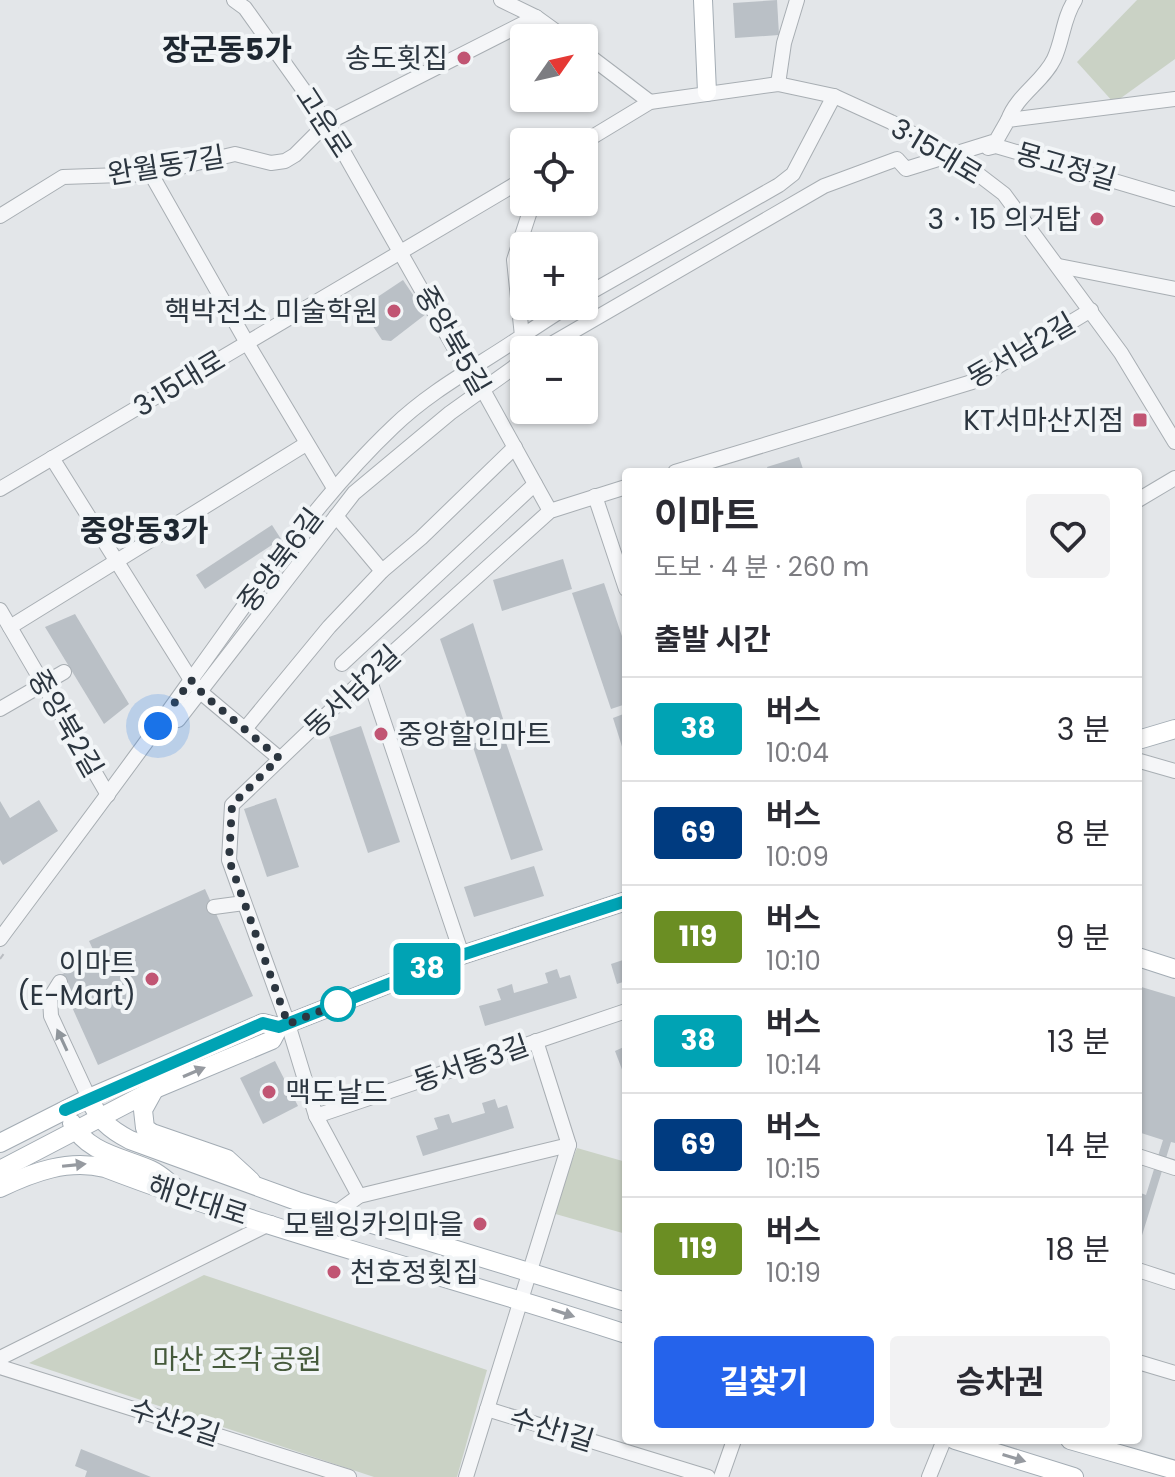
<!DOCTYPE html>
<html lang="ko">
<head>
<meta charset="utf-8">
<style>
  body { margin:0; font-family:Poppins,"Noto Sans KR",sans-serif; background:#f2f2f3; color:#2b2b33; height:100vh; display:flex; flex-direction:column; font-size:30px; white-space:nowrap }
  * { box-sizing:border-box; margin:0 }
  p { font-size:26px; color:#7c7c81 }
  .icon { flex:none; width:44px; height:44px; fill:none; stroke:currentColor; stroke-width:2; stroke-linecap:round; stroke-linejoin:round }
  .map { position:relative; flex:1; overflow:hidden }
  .drawer { position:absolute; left:622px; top:468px; width:520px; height:976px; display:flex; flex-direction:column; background:#fff; border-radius:8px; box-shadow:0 2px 6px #0004 }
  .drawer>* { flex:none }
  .badge { padding:0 16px; border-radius:6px; font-size:28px; line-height:52px }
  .needle { width:52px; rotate:56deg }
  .controls { position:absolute; left:510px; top:24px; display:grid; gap:16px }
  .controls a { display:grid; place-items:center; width:88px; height:88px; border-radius:8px; background:#fff; box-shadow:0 2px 6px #0004; font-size:40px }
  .you { position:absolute; width:40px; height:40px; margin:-20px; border:6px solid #fff; border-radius:50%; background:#1a73e8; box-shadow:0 0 0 12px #1a73e833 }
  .map>.badge { position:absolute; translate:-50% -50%; box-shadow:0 0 0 4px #fff }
  h2 { padding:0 32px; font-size:30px; line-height:72px }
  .round { display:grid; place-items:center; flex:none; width:84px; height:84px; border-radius:8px; background:#f2f2f3 }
  .overview { display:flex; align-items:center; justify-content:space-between; height:136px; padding:0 32px }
  h1 { font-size:38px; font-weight:700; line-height:60px }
  .cta { display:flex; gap:16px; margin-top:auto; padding:16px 32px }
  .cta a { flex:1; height:92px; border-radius:8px; background:#2563eb; color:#fff; font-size:32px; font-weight:700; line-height:92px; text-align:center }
  .cta a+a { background:#f2f2f3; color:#2b2b33 }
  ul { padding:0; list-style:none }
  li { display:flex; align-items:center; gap:24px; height:104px; padding:0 32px; border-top:2px solid #e1e1e2 }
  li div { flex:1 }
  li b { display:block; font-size:30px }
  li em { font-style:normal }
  li .badge { min-width:88px; font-weight:700; text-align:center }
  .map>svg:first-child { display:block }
  .green { fill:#cad2c5 }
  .building { fill:#bac0c6 }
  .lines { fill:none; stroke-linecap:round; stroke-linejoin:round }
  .minor-casing { stroke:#a8aeb3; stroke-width:16 }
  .major-casing { stroke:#a3acb4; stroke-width:20 }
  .path { stroke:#b9bcc1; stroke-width:2; stroke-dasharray:6 6; stroke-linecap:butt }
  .minor { stroke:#f5f6f8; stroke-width:14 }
  .major { stroke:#fff; stroke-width:18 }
  .oneway { fill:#90969c }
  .oneway2 { fill:#969aa0 }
  .line-casing { stroke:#fff; stroke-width:18 }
  .line { stroke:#00a3b4; stroke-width:12 }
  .walk { stroke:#2c3640; stroke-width:8; stroke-dasharray:0 14.4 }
  .poi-dot { fill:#c15573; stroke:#f2f5f7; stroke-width:3 }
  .stop-dot { fill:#fff; stroke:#00a3b4; stroke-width:4 }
  .labels { text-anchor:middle; stroke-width:8; stroke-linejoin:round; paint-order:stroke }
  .poi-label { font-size:28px; fill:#2c3640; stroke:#f2f5f7; text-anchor:end }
  .street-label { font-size:28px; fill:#2c3640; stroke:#f2f5f7 }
  .park-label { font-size:28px; fill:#455a3b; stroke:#f2f5f7 }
  .neighbourhood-label { font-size:30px; font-weight:bold; fill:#1e2731; stroke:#f2f5f7 }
</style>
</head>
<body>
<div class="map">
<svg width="1175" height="1477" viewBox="0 0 1175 1477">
  <rect width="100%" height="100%" fill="#e3e6e9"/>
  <g class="green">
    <path d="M 1137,0 L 1175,0 L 1175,59 L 1114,103 L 1077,62 Z"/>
    <path d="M 577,1148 L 626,1162 L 626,1234 L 552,1213 Z"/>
    <path d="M 204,1275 L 487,1370 L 457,1477 L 374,1477 L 29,1363 Z"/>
  </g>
  <g class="building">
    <path d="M 777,0 L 779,35 L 735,38 L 733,3 Z"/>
    <path d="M 403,280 L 426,314 L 391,341 L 382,340 L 361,308 Z"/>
    <path d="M 799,457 L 804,472 L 769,472 L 767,467 Z"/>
    <path d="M 272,525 L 281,539 L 205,589 L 196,575 Z"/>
    <path d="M 563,559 L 572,589 L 502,611 L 493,580 Z"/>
    <path d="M 604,583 L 626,648 L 626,704 L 611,709 L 572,593 Z"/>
    <path d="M 75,614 L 129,704 L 104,724 L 45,627 Z"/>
    <path d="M 473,623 L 504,722 L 472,732 L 440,639 Z"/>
    <path d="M 626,713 L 626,756 L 625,756 L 613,718 Z"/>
    <path d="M 361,726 L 400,842 L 368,853 L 329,737 Z"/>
    <path d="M 503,734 L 543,850 L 511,860 L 472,744 Z"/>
    <path d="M 276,798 L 299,867 L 267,877 L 244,809 Z"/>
    <path d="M 39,800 L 58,831 L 3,865 L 0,860 L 0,801 L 10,818 Z"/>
    <path d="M 534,866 L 544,896 L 474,917 L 464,887 Z"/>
    <path d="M 205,889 L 253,996 L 98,1065 L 58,976 L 97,958 L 89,941 Z"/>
    <path d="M 626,959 L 626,981 L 617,984 L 611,964 Z"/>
    <path d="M 557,969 L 560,978 L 570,975 L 577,998 L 485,1026 L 479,1006 L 501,1000 L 497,989 L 512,984 L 514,993 L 548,983 L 545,973 Z"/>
    <path d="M 1138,986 L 1175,997 L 1175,1143 L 1171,1142 L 1139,1245 L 1138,1192 L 1146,1195 L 1163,1140 L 1138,1132 Z"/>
    <path d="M 626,1046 L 626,1080 L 615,1051 Z"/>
    <path d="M 275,1061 L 298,1106 L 263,1124 L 240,1078 Z"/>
    <path d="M 495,1099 L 498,1108 L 507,1105 L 514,1128 L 423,1156 L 416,1136 L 438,1129 L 434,1118 L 449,1114 L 452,1123 L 485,1113 L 482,1103 Z"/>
    <path d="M 81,1449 L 151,1477 L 85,1477 L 87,1471 L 75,1466 Z"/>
  </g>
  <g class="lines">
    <g class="minor-casing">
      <g id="minor">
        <path d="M 234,0 L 245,8 L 327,123 L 468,372 L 483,390 L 550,511"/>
        <path d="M 501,0 L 536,17 L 565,38"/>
        <path d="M 584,52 L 650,102"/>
        <path d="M 778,84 L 784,43 L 797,0"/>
        <path d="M 1008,120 C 1017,95 1043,82 1054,59 C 1063,40 1063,18 1075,0"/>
        <path d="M 584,142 L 650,102 L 778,84 L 834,96 L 891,122 L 957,158 L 1004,194 L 1121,353 L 1175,442"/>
        <path d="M 988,148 L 996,146 L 1175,199"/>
        <path d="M 151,174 L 247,343 L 334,488"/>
        <path d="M 0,216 L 63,177 L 151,174 L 235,154 L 271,163 L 285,161 L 295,155 L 327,123 L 536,17"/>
        <path d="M 1059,266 L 1175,289"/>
        <path d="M 584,296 L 779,185 L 793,174 L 834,96"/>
        <path d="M 522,336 L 568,306"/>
        <path d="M 541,350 L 824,186 L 897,159 L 906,169 L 996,141 L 1008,120 L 1175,99"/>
        <path d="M 52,458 L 191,680 L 204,695 L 279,758"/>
        <path d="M 675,472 L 972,382 L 1091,310"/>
        <path d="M 0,489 L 524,179"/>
        <path d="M 595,496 L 626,589"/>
        <path d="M 1138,500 L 1175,478"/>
        <path d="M 382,571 L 421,538 L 515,447"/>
        <path d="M 0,610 L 108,795"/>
        <path d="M 10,627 L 306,444"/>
        <path d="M 342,664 L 535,484"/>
        <path d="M 368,675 L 462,955"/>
        <path d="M 0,709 L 64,672"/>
        <path d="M 178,720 L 354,493 L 450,413 L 524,360"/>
        <path d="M 245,729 L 329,627 L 382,571 L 336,516"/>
        <path d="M 1140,761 L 1175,771"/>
        <path d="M 214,907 L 244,903"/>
        <path d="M 0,939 C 63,854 127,770 188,684 C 252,596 314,502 393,427 C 431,390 478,366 522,336 L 514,260 L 533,202"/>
        <path d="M 60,982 L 50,998 L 51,1016 L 89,1098"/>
        <path d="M 316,1116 L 626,1011"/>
        <path d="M 1138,1156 L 1175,1168"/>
        <path d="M 359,1196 L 316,1116 L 288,1024 L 229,860 L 232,805 L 368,675 L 550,511 L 626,487"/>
        <path d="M 337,1212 L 359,1196 L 569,1145"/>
        <path d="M 1138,1270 L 1175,1282"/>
        <path d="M 0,1358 L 271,1223"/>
        <path d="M 1138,1362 L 1175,1373"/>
        <path d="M 0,1367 L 349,1477"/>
        <path d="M 487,1409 L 708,1477"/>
        <path d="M 466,1477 L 569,1145 L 536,1041"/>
        <path d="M 721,1477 L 734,1440"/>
        <path d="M 929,1477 L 944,1440"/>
      </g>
    </g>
    <g class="major-casing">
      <g id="major">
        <path d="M 703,0 L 707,92"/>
        <path d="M 1138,740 L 1175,729"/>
        <path d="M 1138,957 L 1175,969"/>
        <path d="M 154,1090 L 143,1110 L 145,1128 L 152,1133 L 227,1159 L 251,1181"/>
        <path d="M 89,1098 C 99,1120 109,1129 130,1140 L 297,1201 L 626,1302"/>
        <path d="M 72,1123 C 87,1153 122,1157 151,1170 C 160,1174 168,1182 176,1188"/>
        <path d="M 0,1143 L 89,1098 L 263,1023 L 279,1027 L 462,955 L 626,901"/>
        <path d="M 0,1170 L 155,1089 L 272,1040 L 279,1027"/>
        <path d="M 0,1188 C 33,1172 68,1159 105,1168 C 275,1233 453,1277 626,1334"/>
        <path d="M 955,1440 L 1074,1477"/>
        <path d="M 1070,1440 L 1175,1470"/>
      </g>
    </g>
    <path class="path" d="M 0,959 L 5,952"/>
    <use href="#minor" class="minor"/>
    <use href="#major" class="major"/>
  </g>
  <defs><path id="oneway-solid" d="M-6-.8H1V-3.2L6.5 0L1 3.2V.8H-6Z" transform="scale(2)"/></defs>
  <use class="oneway" href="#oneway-solid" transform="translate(62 1040) rotate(-115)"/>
  <g class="oneway2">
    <use href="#oneway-solid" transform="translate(194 1072) rotate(-23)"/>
    <use href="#oneway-solid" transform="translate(74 1165) rotate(-6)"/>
    <use href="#oneway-solid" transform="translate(563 1313) rotate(18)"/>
    <use href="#oneway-solid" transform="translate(1014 1458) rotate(17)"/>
  </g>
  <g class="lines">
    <g class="line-casing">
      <path id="line" d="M 65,1110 L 263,1023 L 279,1027 L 462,955 L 626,901"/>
    </g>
    <use href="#line" class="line"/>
    <path class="walk" d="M 158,726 L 191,680 L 204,695 L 279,758 L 232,805 L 229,860 L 288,1024 L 346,1001 L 338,1004"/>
  </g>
  <g class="poi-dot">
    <circle cx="464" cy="58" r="8"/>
    <circle cx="1097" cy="219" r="8"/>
    <circle cx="394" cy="311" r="8"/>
    <rect x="1132" y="412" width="16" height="16" rx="4"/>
    <circle cx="381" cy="734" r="8"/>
    <circle cx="152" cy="979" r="8"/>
    <circle cx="269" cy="1092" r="8"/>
    <circle cx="480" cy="1224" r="8"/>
    <circle cx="334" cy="1272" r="8"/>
  </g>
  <circle class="stop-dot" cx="338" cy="1004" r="16"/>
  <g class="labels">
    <g class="poi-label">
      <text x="448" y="68">송도횟집</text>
      <text x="1081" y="229">3ㆍ15 의거탑</text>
      <text x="378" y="321">핵박전소 미술학원</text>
      <text x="1124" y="430">KT서마산지점</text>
      <text x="397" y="744" text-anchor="start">중앙할인마트</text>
      <text x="136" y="973">이마트<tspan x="136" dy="32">(E-Mart)</tspan></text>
      <text x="285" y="1102" text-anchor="start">맥도날드</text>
      <text x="464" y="1234">모텔잉카의마을</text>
      <text x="350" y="1282" text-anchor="start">천호정횟집</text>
    </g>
    <g class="street-label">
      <text transform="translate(324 122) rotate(57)" y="10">고운로</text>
      <text transform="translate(937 151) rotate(31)" y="10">3·15대로</text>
      <text transform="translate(166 165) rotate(-9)" y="10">완월동7길</text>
      <text transform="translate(1066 166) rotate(16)" y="10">몽고정길</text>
      <text transform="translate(453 340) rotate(60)" y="10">중앙북5길</text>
      <text transform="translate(1021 350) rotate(-30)" y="10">동서남2길</text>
      <text transform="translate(179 383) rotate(-31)" y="10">3·15대로</text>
      <text transform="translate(280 560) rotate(-53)" y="10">중앙북6길</text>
      <text transform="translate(352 691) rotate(-43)" y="10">동서남2길</text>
      <text transform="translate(66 723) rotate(60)" y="10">중앙북2길</text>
      <text transform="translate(471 1063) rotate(-19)" y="10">동서동3길</text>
      <text transform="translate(198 1200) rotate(18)" y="10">해안대로</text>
      <text transform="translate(175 1422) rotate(18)" y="10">수산2길</text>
      <text transform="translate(552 1429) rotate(17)" y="10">수산1길</text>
    </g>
    <g class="park-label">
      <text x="237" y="1369">마산 조각 공원</text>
    </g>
    <g class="neighbourhood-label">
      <text x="227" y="60">장군동5가</text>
      <text x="144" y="541">중앙동3가</text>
    </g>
  </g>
</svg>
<div class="controls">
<a><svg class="needle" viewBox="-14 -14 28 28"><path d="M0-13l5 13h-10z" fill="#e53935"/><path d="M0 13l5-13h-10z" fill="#7c7c81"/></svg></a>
<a><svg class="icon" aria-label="locate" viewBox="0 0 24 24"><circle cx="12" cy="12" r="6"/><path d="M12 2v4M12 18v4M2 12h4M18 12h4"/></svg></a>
<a>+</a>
<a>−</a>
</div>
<div class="you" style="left:158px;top:726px"></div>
<b class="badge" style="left:427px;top:969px;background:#00a3b4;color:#fff">38</b>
<section class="drawer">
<div class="overview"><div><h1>이마트</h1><p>도보 · 4 분 · 260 m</p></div><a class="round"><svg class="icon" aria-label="heart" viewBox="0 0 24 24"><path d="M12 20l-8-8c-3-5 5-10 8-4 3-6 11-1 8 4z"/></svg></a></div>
<h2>출발 시간</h2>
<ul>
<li><span class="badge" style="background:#00a3b4;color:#fff">38</span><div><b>버스</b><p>10:04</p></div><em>3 분</em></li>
<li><span class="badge" style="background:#003b80;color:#fff">69</span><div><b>버스</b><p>10:09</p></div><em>8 분</em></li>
<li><span class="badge" style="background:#6b8e23;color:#fff">119</span><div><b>버스</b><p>10:10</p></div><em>9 분</em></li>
<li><span class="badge" style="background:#00a3b4;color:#fff">38</span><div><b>버스</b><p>10:14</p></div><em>13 분</em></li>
<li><span class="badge" style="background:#003b80;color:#fff">69</span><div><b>버스</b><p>10:15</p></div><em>14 분</em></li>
<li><span class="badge" style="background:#6b8e23;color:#fff">119</span><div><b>버스</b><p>10:19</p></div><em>18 분</em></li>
</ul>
<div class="cta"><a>길찾기</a><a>승차권</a></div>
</section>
</div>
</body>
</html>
